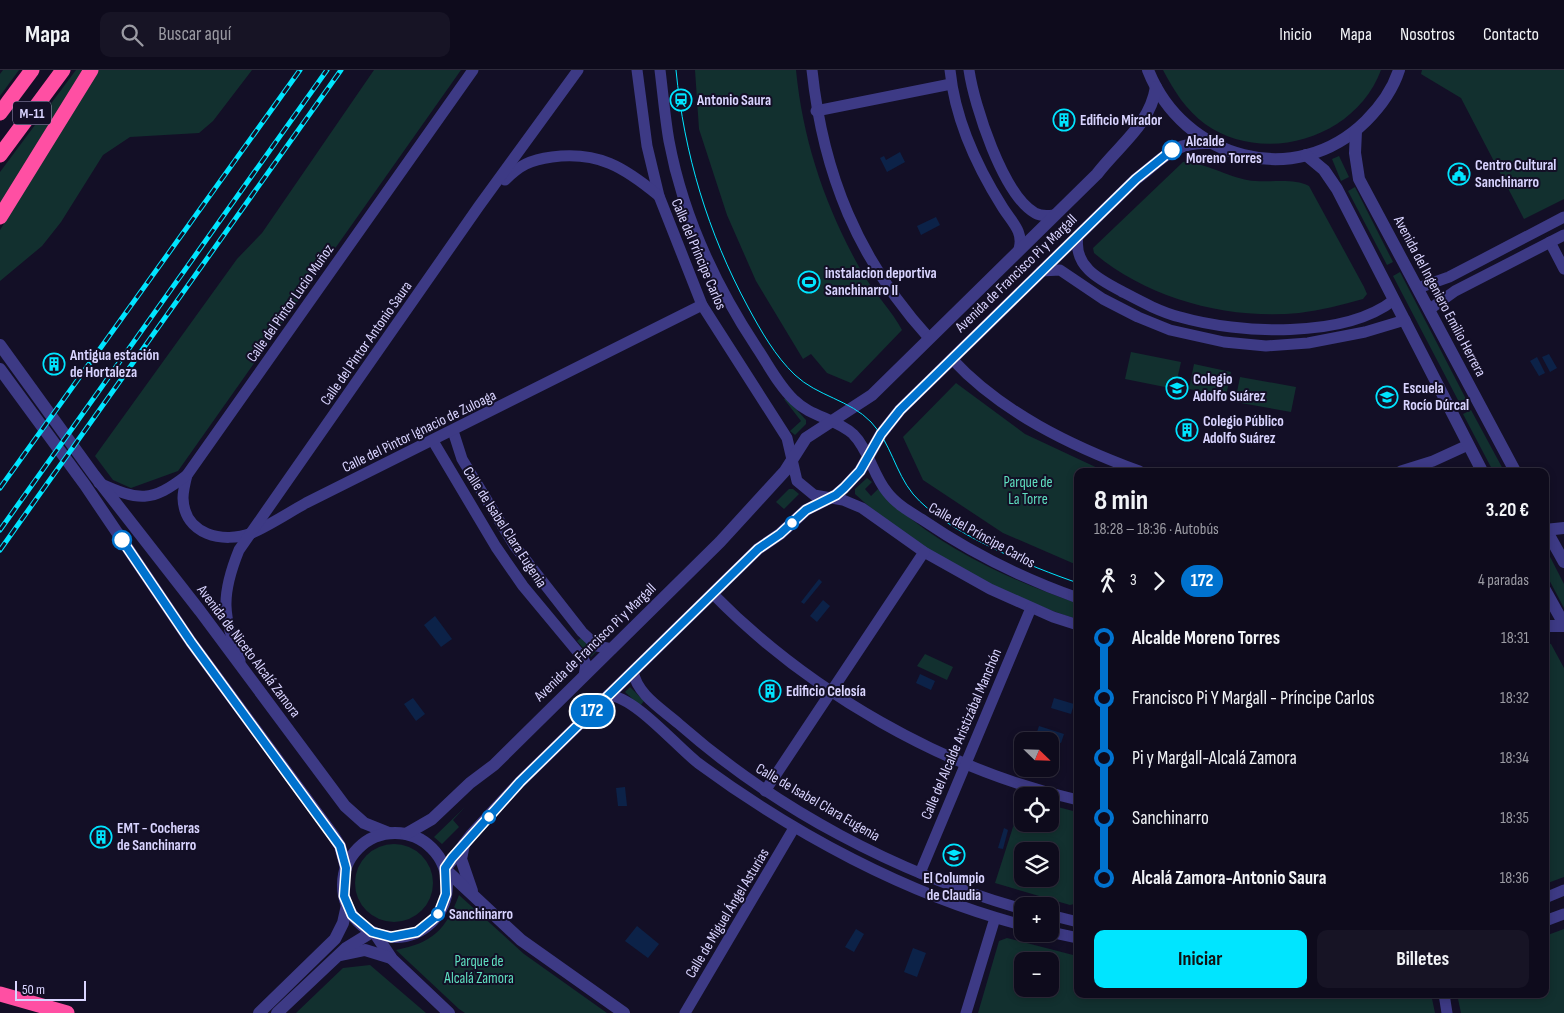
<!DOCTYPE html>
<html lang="es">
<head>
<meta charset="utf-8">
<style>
  body { margin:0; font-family:"Sofia Sans Condensed",sans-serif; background:#171425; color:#f1f3f6; height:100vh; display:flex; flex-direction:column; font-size:19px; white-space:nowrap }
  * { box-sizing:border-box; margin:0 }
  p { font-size:16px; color:#9b9ba3 }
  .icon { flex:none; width:28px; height:28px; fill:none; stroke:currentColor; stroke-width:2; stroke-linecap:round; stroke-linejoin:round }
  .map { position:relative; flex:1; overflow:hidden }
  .drawer { position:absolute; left:1074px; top:398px; width:475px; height:530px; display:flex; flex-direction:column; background:#0e0b1c; border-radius:10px; box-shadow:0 2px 8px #0003,0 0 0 1px #2e2b3b }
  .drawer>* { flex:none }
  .badge { padding:0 10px; border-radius:16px; font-size:18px; line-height:32px }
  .needle { width:32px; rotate:113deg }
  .tools { position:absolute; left:1014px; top:662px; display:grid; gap:10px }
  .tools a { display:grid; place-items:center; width:45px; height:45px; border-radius:10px; background:#0e0b1c; box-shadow:0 2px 8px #0003,0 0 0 1px #2e2b3b; font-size:25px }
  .scale { position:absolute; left:15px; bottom:12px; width:71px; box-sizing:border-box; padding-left:5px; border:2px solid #d9d4ff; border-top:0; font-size:14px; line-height:18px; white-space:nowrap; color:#d9d4ff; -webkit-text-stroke:4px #130f26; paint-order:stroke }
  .map>.badge { position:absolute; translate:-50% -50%; box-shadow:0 0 0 2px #fff }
  .legs { display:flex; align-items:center; gap:8px; height:55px; padding:0 20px; font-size:16px }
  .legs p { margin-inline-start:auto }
  .overview { display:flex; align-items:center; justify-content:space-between; height:85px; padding:0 20px }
  h1 { font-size:28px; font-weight:700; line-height:38px }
  .button { display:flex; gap:10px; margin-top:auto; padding:10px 20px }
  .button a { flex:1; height:58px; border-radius:10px; background:#00e5ff; color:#111; font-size:20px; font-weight:700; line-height:58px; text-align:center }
  .button a+a { background:#171425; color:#f1f3f6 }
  ul { padding:0 20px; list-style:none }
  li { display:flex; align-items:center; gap:18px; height:60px; font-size:19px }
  li i { display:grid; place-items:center; width:8px; height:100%; margin:0 6px; background:currentColor }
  li i::after { content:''; width:12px; height:12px; margin:-6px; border:4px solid; border-radius:50%; background:#0e0b1c }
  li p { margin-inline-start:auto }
  li:first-child i { background:linear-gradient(#0000 50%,currentColor 0) }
  li:last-child i { background:linear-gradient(currentColor 50%,#0000 0) }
  header { display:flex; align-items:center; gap:30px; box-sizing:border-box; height:70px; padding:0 25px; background:#0e0b1c; border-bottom:1px solid #2e2b3b }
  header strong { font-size:24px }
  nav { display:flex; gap:28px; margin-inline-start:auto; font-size:18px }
  .search { width:350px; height:45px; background:#171425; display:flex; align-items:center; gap:12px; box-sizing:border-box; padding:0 18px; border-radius:10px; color:#9b9ba3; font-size:19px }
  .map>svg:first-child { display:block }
  .green { fill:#12302f; fill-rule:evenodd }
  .water { fill:#0c2248 }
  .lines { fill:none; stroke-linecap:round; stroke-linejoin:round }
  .minor { stroke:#3d3a85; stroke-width:11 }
  .tertiary { stroke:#3d3a85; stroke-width:12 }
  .motorway { stroke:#ff4fa3; stroke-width:15 }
  .tram { stroke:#00e5ff; stroke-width:1 }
  .rail-casing { stroke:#00e5ff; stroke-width:5 }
  .rail { stroke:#130f26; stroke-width:3; stroke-dasharray:9; stroke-linecap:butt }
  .line-1-casing { stroke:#fff; stroke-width:11 }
  .line-1 { stroke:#0072ce; stroke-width:8 }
  .stop-1-dot { fill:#fff; stroke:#0072ce; stroke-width:2.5 }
  .labels { text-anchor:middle; stroke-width:4; stroke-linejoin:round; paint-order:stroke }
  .shield { fill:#130f26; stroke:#9e99be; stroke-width:1 }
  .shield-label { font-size:14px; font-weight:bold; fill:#d9d4ff }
  .poi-label { font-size:15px; font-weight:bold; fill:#d9d4ff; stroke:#130f26; text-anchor:start }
  .stop-label { font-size:15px; font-weight:bold; fill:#d9d4ff; stroke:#130f26; text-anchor:start }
  .street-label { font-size:15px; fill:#d9d4ff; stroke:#130f26 }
  .park-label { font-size:15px; fill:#5fe0c0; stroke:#130f26 }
</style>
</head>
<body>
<header>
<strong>Mapa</strong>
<div class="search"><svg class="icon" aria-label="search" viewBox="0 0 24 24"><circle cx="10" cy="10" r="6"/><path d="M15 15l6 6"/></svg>Buscar aquí</div>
<nav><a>Inicio</a><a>Mapa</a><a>Nosotros</a><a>Contacto</a></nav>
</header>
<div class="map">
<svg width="1564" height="943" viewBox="0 0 1564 943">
  <rect width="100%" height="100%" fill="#130f26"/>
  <g class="green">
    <path d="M 3,0 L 19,0 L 0,26 L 0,4 Z"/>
    <path d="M 76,0 L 86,0 L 0,136 L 0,102 Z"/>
    <path d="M 98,0 L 252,0 L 213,51 L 199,63 L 130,67 L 103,85 L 61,152 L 42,176 L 0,211 L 0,160 Z"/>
    <path d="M 374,0 L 461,0 L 178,401 L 131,418 L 113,410 L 95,386 L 237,189 L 262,163 Z"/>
    <path d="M 695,0 L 796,0 C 803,73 827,141 863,204 C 875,224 892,241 902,260 L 851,313 L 827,303 L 811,284 L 803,289 L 756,211 L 727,145 L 699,59 Z"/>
    <path d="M 1163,0 L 1381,0 C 1356,68 1264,96 1205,54 C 1186,40 1174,21 1163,0 Z"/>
    <path d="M 1422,0 L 1564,0 L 1564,129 L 1524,149 L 1461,28 L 1421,4 Z"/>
    <path d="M 1339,86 L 1349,107 L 1341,111 L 1332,89 Z"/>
    <path d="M 1183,92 C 1197,90 1229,107 1247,110 C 1267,114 1292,107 1309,116 L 1364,217 L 1367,224 L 1363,229 C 1342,235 1321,240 1299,243 C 1229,250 1148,229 1094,183 L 1093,178 Z"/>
    <path d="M 1355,117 L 1393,192 L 1387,195 L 1348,121 Z"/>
    <path d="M 1400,202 L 1466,329 L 1459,332 L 1393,206 Z"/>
    <path d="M 1131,282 L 1181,292 L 1175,319 L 1125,309 Z"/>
    <path d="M 1194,294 L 1231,302 L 1226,326 L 1189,319 Z"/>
    <path d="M 1240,307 L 1296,317 L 1291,342 L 1235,332 Z"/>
    <path d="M 956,313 L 1025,364 L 1104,401 L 1078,401 L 1077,495 L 1003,463 L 923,410 L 903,367 Z"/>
    <path d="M 786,328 L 806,350 L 806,354 L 795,365 L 790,361 L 801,351 L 784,329 Z"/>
    <path d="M 1471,340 L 1504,401 L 1493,401 L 1463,344 Z"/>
    <path d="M 867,408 L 872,412 L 865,419 L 871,426 L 878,419 C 930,474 1007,509 1077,533 L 1077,549 C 1002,526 913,478 855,424 L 855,419 Z"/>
    <path d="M 789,419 L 793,419 L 799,424 L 784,439 L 776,432 Z"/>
    <path d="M 1545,477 L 1564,514 L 1564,538 L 1545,502 Z"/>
    <path d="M 582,567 L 596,582 L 591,587 L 577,571 Z"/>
    <path d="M 1545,572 L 1551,574 L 1564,598 L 1564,807 L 1545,814 Z"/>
    <path d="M 925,584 L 953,597 L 947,610 L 917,596 Z"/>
    <path d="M 630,617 L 644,631 L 640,636 L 625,622 Z"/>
    <path d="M 1022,729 L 1022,754 L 1050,754 L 1050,735 L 1077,742 L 1078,833 L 1070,835 L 995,813 ZM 1022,781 L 1050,781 L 1050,809 L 1022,809 Z"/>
    <path d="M 465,737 L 453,750 L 459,757 L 442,774 L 434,767 Z"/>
    <circle cx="394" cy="813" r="39"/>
    <path d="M 459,825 L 524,884 L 607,943 L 465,943 L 459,939 L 396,880 C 432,873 446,860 459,825 Z"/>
    <path d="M 1564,859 L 1564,943 L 1461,943 L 1457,924 L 1545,924 L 1545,866 Z"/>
    <path d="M 1007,868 L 1077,886 L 1078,924 L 1431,924 L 1435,943 L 978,943 L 999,871 ZM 1022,891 L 1050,891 L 1050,919 L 1022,919 Z"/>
    <path d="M 370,895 L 426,943 L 296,943 L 343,898 Z"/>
  </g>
  <g class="water">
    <path d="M 900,82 L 905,92 L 887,102 L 880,88 L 884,86 L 886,90 Z"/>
    <path d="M 936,147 L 940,155 L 921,165 L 917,156 Z"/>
    <path d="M 1549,284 L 1557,298 L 1550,302 L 1542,287 Z"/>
    <path d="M 1537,287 L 1545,303 L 1539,306 L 1530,291 Z"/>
    <path d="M 819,509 L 822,512 L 804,534 L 801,532 Z"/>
    <path d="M 823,530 L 830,536 L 817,552 L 810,546 Z"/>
    <path d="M 435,546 L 452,569 L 441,577 L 424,555 Z"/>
    <path d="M 920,604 L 935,611 L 931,620 L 916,613 Z"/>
    <path d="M 413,628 L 425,644 L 416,651 L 404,634 Z"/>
    <path d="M 1054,628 L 1074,634 L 1071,644 L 1051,638 Z"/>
    <path d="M 1039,656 L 1064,664 L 1061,673 L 1036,665 Z"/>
    <path d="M 625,717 L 627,736 L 618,736 L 616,718 Z"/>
    <path d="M 1004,758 L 1008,760 L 1003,779 L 998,778 Z"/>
    <path d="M 637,856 L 659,874 L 648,888 L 625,871 Z"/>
    <path d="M 856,859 L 864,864 L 854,882 L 845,877 Z"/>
    <path d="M 913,878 L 926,883 L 917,907 L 904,902 Z"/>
  </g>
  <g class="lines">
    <g class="minor">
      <path d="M 637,0 L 647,76 L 659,126 L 702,235 L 787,368 L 797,411 L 814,425 L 843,430 L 862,438 L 924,482 L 990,519 L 1053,547 L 1078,555"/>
      <path d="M 660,0 C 663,24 665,48 669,71 C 683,146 716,216 757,278 C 769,296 779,316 794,330 C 811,347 835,348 853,364 C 869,380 873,405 887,422 C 896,434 910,442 923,450 C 970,482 1024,509 1078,528"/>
      <path d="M 812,0 C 823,104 858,190 929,268"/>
      <path d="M 950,0 C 955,50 977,97 1003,138 C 1012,152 1024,162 1019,179"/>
      <path d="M 969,0 C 974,35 1003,125 1035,143 C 1040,146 1047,146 1054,145"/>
      <path d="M 816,41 L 951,14"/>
      <path d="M 505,110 C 520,95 530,90 552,87 C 598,81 624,97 659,126"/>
      <path d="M 1078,166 C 1073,196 1098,209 1121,221 C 1140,231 1160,242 1180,247 C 1239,264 1344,269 1394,230"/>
      <path d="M 1550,172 L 1564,199"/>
      <path d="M 1041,201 L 1060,200 L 1103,229 L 1138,247 L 1170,260 L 1224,272 L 1266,276 L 1308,273 L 1365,262 L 1405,250"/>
      <path d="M 1418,218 L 1449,207 L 1564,147"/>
      <path d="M 1430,239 L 1455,221 L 1564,165"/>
      <path d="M 952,289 C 1001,342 1071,376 1139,401"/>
      <path d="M 453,361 L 462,389 L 514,475 L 582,562 L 597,576 L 612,579"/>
      <path d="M 433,371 L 496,477 L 523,516 L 582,587 L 586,594 L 584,606"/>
      <path d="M 1401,401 L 1433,391 L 1468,375"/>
      <path d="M 187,405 C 185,413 183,421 183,428 C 184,465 223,474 252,463 C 270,455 288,443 306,433 L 702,235"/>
      <path d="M 99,413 C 139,431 151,433 187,405 L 473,0"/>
      <path d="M 713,524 C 808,621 944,700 1078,730"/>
      <path d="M 240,591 C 223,545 220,527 239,480 L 479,136 L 578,0"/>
      <path d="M 633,601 C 637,625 662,639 679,654 C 777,740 897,803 1022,839"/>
      <path d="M 608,625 C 635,627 675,675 698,693 C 793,763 907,825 1022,855"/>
      <path d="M 765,721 L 924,482"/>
      <path d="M 920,803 L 1031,538"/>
      <path d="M 1545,828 L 1564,820"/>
      <path d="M 1050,845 L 1078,852"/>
      <path d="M 1545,851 L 1564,844"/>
      <path d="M 1050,862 L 1078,868"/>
      <path d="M 1444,924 L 1447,943"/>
      <path d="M 685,943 L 794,758"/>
      <path d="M 966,943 L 995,848"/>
    </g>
    <g class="tertiary">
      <path d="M 1148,0 C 1183,89 1295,121 1366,51 C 1380,37 1393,19 1399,0"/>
      <path d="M 1356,61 L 1355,83 L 1359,109 L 1515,401"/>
      <path d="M 1306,85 L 1324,100 L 1337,119 L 1482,401"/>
      <path d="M 0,275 L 94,405 L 200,541 L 345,736 L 364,753 L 389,763"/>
      <path d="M 0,299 L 85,415 L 191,572 L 333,765 L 340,776 L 346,798"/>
      <path d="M 1545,458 L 1564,492"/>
      <path d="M 1545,460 L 1564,458"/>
      <path d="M 1545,520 L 1564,554"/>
      <path d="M 1545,556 L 1564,556"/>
      <circle cx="395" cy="815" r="52"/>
      <path d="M 406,764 L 432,749 L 470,713 L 494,695 L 720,472 L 785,401 L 806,368 L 872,325 L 1097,104 C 1119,75 1150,55 1156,17"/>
      <path d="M 464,774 L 461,789 L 472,821"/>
      <path d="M 445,799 L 472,764 L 520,712 L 758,479 L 780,464 L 806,440 L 836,425 L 844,418 L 860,401 L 881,364 L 900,340 L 1136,109 C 1163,89 1172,72 1209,73"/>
      <path d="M 446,800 L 521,870 L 624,943"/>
      <path d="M 376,865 L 392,889 L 449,943"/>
      <path d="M 341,885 L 365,880 L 391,888"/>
      <path d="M 259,943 L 335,869 L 343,853 L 347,835"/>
      <path d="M 277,943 L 346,878 L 372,862"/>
    </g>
    <g class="motorway">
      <path d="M 0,43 L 32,0"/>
      <path d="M 0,85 L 63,0"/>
      <path d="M 0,147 L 91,0"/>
      <path d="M 0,924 L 67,943"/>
    </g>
    <path class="tram" d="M 676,0 C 684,84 708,163 748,237 C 761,261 775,286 795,305 C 817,326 850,330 871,352 C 891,373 895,402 913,424 C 945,462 1031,497 1078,513"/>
    <g class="rail-casing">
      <g id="rail">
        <path d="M 0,418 L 300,0"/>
        <path d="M 0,460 L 327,0"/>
        <path d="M 0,480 L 341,0"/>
      </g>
    </g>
    <use href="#rail" class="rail"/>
  </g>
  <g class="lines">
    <g class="line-1-casing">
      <path id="line-1" d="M 122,470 L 191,572 L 340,776 L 346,798 L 344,826 L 352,845 L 372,862 L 391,867 L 417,862 L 438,845 L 446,824 L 445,798 L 452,788 L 520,712 L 758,479 L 780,464 L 806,440 L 836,425 L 844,418 L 860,401 L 881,364 L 900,340 L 1136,109 L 1172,80"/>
    </g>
    <use href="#line-1" class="line-1"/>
  </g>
  <defs>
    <g id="station-ring" transform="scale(1.125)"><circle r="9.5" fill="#130f26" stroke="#00e5ff" stroke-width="1.5"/><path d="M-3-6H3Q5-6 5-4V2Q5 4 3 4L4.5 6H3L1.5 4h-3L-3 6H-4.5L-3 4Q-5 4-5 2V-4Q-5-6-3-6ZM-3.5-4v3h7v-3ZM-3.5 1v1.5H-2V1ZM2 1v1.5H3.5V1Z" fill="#00e5ff"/></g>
    <g id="building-ring" transform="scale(1.125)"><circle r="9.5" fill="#130f26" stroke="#00e5ff" stroke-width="1.5"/><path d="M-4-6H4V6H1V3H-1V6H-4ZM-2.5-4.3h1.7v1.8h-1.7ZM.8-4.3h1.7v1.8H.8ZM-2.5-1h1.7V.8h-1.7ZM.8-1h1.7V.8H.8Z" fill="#00e5ff"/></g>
    <g id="civic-ring" transform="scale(1.125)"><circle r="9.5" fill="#130f26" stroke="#00e5ff" stroke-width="1.5"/><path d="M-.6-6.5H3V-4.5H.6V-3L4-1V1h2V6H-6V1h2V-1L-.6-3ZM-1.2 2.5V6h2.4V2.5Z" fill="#00e5ff"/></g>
    <g id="stadium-ring" transform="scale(1.125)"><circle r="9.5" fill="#130f26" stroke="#00e5ff" stroke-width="1.5"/><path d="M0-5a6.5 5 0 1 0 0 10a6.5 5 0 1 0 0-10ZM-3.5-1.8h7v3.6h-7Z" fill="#00e5ff"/></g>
    <g id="school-ring" transform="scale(1.125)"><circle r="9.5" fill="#130f26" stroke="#00e5ff" stroke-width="1.5"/><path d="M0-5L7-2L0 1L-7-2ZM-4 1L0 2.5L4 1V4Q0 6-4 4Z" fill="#00e5ff"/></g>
  </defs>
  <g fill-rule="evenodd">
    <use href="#station-ring" x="681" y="30"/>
    <use href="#building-ring" x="1064" y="50"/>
    <use href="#civic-ring" x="1459" y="104"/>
    <use href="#stadium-ring" x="809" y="212"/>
    <use href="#building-ring" x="54" y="294"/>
    <use href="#school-ring" x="1177" y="318"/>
    <use href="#school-ring" x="1387" y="327"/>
    <use href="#building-ring" x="1187" y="360"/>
    <use href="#building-ring" x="770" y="621"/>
    <use href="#building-ring" x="101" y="767"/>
    <use href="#school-ring" x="954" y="785"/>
  </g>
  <g class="stop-1-dot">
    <circle cx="1172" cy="80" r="9"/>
    <circle cx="792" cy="453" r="6"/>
    <circle cx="122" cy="470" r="9"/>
    <circle cx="489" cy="747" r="6"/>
    <circle cx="438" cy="844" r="6"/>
  </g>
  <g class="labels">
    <rect class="shield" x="13" y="31.5" width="38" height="23" rx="4"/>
    <g class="shield-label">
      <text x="32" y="48">M-11</text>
    </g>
    <g class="poi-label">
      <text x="697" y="35">Antonio Saura</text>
      <text x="1080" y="55">Edificio Mirador</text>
      <text x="1475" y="100">Centro Cultural<tspan x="1475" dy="17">Sanchinarro</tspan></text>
      <text x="825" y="208">instalacion deportiva<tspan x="825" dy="17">Sanchinarro II</tspan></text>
      <text x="70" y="290">Antigua estación<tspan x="70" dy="17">de Hortaleza</tspan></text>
      <text x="1193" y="314">Colegio<tspan x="1193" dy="17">Adolfo Suárez</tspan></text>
      <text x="1403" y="323">Escuela<tspan x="1403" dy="17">Rocío Dúrcal</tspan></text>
      <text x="1203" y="356">Colegio Público<tspan x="1203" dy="17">Adolfo Suárez</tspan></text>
      <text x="786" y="626">Edificio Celosía</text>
      <text x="117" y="763">EMT - Cocheras<tspan x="117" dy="17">de Sanchinarro</tspan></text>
      <text x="954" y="813" text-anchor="middle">El Columpio<tspan x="954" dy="17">de Claudia</tspan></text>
    </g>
    <g class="stop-label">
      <text x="1186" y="76">Alcalde<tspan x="1186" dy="17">Moreno Torres</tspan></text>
      <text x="449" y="849">Sanchinarro</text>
    </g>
    <g class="street-label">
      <text transform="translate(699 184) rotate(67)" y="5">Calle del Príncipe Carlos</text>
      <text transform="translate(1016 203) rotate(-44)" y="5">Avenida de Francisco Pi y Margall</text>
      <text transform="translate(1440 226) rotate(62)" y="5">Avenida del Ingeniero Emilio Herrera</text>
      <text transform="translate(290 233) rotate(-55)" y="5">Calle del Pintor Lucio Muñoz</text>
      <text transform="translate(366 273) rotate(-55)" y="5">Calle del Pintor Antonio Saura</text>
      <text transform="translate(419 361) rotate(-26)" y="5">Calle del Pintor Ignacio de Zuloaga</text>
      <text transform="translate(505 457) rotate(57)" y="5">Calle de Isabel Clara Eugenia</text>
      <text transform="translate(982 465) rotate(29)" y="5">Calle del Príncipe Carlos</text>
      <text transform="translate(595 572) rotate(-44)" y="5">Avenida de Francisco Pi y Margall</text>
      <text transform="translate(249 581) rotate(53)" y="5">Avenida de Niceto Alcalá Zamora</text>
      <text transform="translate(961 664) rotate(-67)" y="5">Calle del Alcalde Aristizábal Manchón</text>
      <text transform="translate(818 732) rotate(30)" y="5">Calle de Isabel Clara Eugenia</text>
      <text transform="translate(727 843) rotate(-59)" y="5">Calle de Miguel Ángel Asturias</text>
    </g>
    <g class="park-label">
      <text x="1028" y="417">Parque de<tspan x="1028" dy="17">La Torre</tspan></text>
      <text x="479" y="896">Parque de<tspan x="479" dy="17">Alcalá Zamora</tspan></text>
    </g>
  </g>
</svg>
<div class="tools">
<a><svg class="needle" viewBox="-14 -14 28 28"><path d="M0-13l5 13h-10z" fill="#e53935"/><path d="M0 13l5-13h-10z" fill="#9b9ba3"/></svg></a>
<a><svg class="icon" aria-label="locate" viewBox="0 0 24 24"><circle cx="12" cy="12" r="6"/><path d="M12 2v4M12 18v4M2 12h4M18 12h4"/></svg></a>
<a><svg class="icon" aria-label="layers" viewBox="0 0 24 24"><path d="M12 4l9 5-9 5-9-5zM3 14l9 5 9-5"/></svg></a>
<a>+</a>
<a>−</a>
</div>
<div class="scale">50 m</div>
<b class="badge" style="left:592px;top:641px;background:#0072ce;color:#fff">172</b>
<section class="drawer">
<div class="overview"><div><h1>8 min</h1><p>18:28 – 18:36 · Autobús</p></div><b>3.20 €</b></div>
<div class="legs"><svg class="icon" aria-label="walk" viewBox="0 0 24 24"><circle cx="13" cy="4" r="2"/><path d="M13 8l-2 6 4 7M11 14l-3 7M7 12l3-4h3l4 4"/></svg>3<svg class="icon" aria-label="forward" viewBox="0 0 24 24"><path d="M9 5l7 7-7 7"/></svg><b class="badge" style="background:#0072ce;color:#fff">172</b><p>4 paradas</p></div>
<ul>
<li><i style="color:#0072ce"></i><b>Alcalde Moreno Torres</b><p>18:31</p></li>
<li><i style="color:#0072ce"></i><span>Francisco Pi Y Margall - Príncipe Carlos</span><p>18:32</p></li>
<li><i style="color:#0072ce"></i><span>Pi y Margall-Alcalá Zamora</span><p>18:34</p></li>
<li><i style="color:#0072ce"></i><span>Sanchinarro</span><p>18:35</p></li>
<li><i style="color:#0072ce"></i><b>Alcalá Zamora-Antonio Saura</b><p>18:36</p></li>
</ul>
<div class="button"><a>Iniciar</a><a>Billetes</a></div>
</section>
</div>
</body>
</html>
